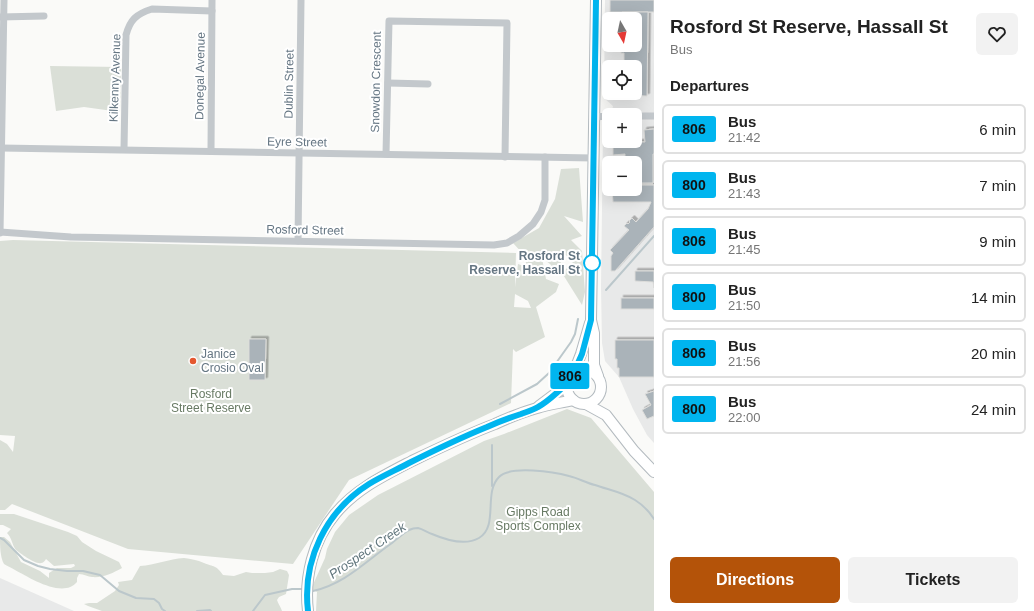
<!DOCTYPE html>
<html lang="en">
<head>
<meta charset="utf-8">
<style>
  body { margin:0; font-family:Arial,sans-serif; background:#f2f2f2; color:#222; height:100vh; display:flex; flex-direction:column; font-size:15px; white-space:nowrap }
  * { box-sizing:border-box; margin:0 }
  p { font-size:13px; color:#767676 }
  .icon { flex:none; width:22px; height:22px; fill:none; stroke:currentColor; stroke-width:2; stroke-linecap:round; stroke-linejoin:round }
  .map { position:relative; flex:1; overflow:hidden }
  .side { display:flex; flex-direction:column; background:#fff; width:380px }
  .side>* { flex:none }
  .badge { padding:0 8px; border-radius:3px; font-size:14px; line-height:26px }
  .needle { width:26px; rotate:171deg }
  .fabs { position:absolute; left:602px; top:12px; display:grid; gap:8px }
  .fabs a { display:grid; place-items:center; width:40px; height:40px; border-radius:6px; background:#fff; box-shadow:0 4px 16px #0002; font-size:20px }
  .map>.badge { position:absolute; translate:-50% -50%; box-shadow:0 0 0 2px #fff }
  h2 { padding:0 16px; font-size:15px; line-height:36px }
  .round { display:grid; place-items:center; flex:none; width:42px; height:42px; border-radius:6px; background:#f2f2f2 }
  .summary { display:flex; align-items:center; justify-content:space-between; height:68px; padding:0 16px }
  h1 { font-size:19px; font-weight:700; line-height:30px }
  .cta { display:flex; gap:8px; margin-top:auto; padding:8px 16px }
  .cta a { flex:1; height:46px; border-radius:6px; background:#b45309; color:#fff; font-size:16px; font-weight:700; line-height:46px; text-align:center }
  .cta a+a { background:#f2f2f2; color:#222 }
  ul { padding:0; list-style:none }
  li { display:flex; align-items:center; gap:12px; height:50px; margin:0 8px 6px; padding:0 8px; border:2px solid #e0e0e0; border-radius:6px }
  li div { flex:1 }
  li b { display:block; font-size:15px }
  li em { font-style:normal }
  li .badge { min-width:44px; font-weight:700; text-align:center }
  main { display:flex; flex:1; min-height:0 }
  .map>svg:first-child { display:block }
  .built { fill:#e8e9e9; fill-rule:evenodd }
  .green { fill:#dadfd7; fill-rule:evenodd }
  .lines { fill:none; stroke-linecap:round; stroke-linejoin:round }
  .stream { stroke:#bbc7cb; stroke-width:2 }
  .building { fill:#aab3b9; stroke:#dcdcda; filter:url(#shadow) }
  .secondary-casing { stroke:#b3babf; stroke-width:12 }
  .minor { stroke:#c3c8cc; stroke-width:7 }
  .secondary { stroke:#fff; stroke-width:10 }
  .line-casing { stroke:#fff; stroke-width:9 }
  .line { stroke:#00b5ef; stroke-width:6 }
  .stop-dot { fill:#fff; stroke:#00b5ef; stroke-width:2 }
  .poi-dot { fill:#e4572e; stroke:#fff; stroke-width:1.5 }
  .labels { text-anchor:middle; stroke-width:4; stroke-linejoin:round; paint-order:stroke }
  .street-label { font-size:12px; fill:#657683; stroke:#fff }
  .stop-label { font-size:12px; font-weight:bold; fill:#657683; stroke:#fff; text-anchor:end }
  .poi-label { font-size:12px; fill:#657683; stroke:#fff; text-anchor:start }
  .park-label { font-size:12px; fill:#687a64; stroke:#fff }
  .water-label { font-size:13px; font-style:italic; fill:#60757c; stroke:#fff }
</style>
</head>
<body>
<main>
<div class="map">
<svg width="654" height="611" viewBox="0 0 654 611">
  <defs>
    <filter id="shadow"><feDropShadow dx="2.5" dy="-2.5" stdDeviation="0" flood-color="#0004"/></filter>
  </defs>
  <rect width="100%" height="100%" fill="#fafaf8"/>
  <g class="built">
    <path d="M 605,0 L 654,0 L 654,443 L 647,435 L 633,409 L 619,377 L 605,361 L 602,343 L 601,287 L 603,132 L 609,126 L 609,141 L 635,141 L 635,115 L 611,115 L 613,106 L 604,98 ZM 609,19 L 635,19 L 635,45 L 609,45 ZM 609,67 L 635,67 L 635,93 L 609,93 ZM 609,163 L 635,163 L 635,189 L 609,189 Z"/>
    <path d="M 0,578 L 74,611 L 0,611 Z"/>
  </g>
  <g class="green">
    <path d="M 50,66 L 121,67 L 120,112 L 84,107 L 56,111 Z"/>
    <path d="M 579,168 L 583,222 L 564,216 L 582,236 L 571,240 L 582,251 L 585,292 L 582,305 L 562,273 L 576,259 L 565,255 L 556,271 L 550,264 L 542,258 L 546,279 L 559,284 L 556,292 L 536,307 L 545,337 L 516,352 L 513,349 L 511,403 L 349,480 L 293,564 L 128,549 L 12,504 L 5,510 L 0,510 L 0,440 L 7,444 L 13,452 L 15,436 L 0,435 L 0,241 L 13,240 L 516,253 L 515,287 L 518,264 L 527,267 L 524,255 L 513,243 L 539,228 L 555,199 L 561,169 ZM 515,294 L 528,301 L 531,308 L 514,307 Z"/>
    <path d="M 567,409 L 591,418 L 654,492 L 654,611 L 316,611 L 317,592 L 311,589 L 325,558 L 327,549 L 335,532 L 349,515 L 378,495 L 484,441 L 504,434 Z"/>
    <path d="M 0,514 L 14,514 L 68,532 L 77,536 L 82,542 L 96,551 L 119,562 L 122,568 C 113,573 103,578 92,577 C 88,577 84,574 79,574 L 77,578 L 77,582 C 63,599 30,578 15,570 C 12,568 7,566 4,564 C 0,557 0,545 0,537 L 4,537 L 10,542 L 21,562 L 40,571 L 49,578 L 49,573 L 57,568 L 71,568 L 75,566 L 74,564 L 54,566 L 46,559 C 45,561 43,563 41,563 C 36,565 20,553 16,550 C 12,545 12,538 7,533 L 11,529 L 3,525 L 0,525 Z"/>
    <path d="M 184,558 C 191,559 197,560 204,563 C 214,567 216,565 223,575 L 234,576 L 246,572 L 252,573 L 265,573 L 273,572 L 280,569 L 287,571 L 289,575 L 286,594 L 279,597 L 277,600 C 278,604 281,607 282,611 L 102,611 L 88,606 L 84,604 L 89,603 L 97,603 L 115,591 L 119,585 L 118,582 L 132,580 L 140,566 C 155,565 169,559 184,558 Z"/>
  </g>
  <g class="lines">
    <g class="stream">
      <path d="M 606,290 L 654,236"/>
      <path d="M 500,404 L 537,384 L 549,373 L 571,342 L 575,334 L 578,319"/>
      <path d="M 492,445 L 492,486"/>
      <path d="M 0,538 L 4,540 L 24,560 L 38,566 L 50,569 L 67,571 L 83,571 L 100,575 L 119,591 L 136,598 L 154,599 L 159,603 L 162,609 L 165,611"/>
      <path d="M 311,590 L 313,591 C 345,584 366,561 392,543 C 397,539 403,533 409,530 C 411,529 416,528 418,528 C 423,529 428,533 432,534 C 446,540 465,546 479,538 C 499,526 483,493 499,477 C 510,465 555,472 569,476 C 578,478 586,483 595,485 C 609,490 622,492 635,500 C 643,505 649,511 654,519"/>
      <path d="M 197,611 L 210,610 L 211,611"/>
      <path d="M 253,611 L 265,595 L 292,589 L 303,589"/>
    </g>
  </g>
  <g class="building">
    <rect x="610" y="0" width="44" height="12"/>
    <path d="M 622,12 L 648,12 L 647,96 L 621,95 L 621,93 L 635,93 L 635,67 L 624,67 L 624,53 L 621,53 L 622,45 L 635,45 L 635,19 L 622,19 Z"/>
    <path d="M 654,129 L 654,154 L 653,154 L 653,183 L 635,183 L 635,163 L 625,163 L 625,154 L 613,155 L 613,142 L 645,142 L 644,130 Z"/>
    <path d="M 635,185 L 654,185 L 654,227 L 615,271 L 611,271 L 611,256 L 613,253 L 610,250 L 629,230 L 624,226 L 627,223 L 628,224 L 630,222 L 629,221 L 632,218 L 636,222 L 648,209 L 651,202 L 613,202 L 612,189 L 635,189 Z"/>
    <path d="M 635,271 L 654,271 L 654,288 L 653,282 L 635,281 Z"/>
    <rect x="621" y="298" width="33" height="11"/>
    <path d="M 249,339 L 266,339 L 265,380 L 249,380 Z"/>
    <path d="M 615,340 L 654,340 L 654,377 L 619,377 L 619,368 L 617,368 L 617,359 L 615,359 Z"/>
    <path d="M 654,391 L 654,416 L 647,419 L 642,410 L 651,405 L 645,394 Z"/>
  </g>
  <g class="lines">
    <g class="secondary-casing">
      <g id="secondary">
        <path d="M 596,0 L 591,320 L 594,333 L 594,365 L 598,376"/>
        <circle cx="584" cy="387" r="17"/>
        <path d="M 574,372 L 581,354 L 590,323"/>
        <path d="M 586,404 L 606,415 L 634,451 L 654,472"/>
        <path d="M 539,406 L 567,385"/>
        <path d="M 308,611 C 304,578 313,540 335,514 C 356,489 383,476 412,461 C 439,448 466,435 495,424 C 508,418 523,412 537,408 C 549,404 561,403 573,400"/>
      </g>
    </g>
    <g class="minor">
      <path d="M 0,17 L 44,16"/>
      <path d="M 388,83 L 428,84"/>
      <path d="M 635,116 L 654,116"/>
      <path d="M 594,117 L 609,116"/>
      <path d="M 1,148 L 593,158"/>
      <path d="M 124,149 L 126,35 C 130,20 136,14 152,9 L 212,11"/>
      <path d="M 211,151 L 212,0"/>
      <path d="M 386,154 L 389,21 L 507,23 L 505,157"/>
      <path d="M 0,232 L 71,237 L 494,245 L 507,243 L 519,236 L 533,224 L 541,212 L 545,200 L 545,157"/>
      <path d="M 0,233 L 4,0"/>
      <path d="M 298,241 L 301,0"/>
    </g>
    <use href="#secondary" class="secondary"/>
  </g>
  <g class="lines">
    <g class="line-casing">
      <path id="line" d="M 308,611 C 302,560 326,511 369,484 C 382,476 396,470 409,463 C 435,450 460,438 487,427 C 498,422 509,418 521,414 C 526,412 533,410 538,407 C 548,402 557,392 566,385 L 568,380 L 574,372 L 582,354 L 591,320 L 596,0"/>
    </g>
    <use href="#line" class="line"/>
  </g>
  <circle class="stop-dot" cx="592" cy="263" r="8"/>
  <circle class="poi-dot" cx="193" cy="361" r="4"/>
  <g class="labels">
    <g class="street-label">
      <text transform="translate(200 76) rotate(-89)" y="4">Donegal Avenue</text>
      <text transform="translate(115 78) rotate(-88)" y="4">Kilkenny Avenue</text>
      <text transform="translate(376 82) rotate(-89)" y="4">Snowdon Crescent</text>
      <text transform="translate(289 84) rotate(-89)" y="4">Dublin Street</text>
      <text transform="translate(297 142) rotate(1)" y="4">Eyre Street</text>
      <text transform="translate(305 230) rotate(1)" y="4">Rosford Street</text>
    </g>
    <g class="stop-label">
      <text x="580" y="260">Rosford St<tspan x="580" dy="14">Reserve, Hassall St</tspan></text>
    </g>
    <g class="poi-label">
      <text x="201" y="358">Janice<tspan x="201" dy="14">Crosio Oval</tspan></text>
    </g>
    <g class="park-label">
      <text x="211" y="398">Rosford<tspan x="211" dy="14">Street Reserve</tspan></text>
      <text x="538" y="516">Gipps Road<tspan x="538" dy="14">Sports Complex</tspan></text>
    </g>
    <g class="water-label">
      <text transform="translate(367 550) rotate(-34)" y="5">Prospect Creek</text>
    </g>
  </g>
</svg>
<div class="fabs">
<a><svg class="needle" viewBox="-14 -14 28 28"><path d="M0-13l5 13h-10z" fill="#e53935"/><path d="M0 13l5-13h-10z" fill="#767676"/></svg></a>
<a><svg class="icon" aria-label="locate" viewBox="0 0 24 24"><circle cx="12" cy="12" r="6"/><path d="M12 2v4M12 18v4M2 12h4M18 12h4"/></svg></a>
<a>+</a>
<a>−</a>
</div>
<b class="badge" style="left:570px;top:376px;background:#00b5ef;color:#111">806</b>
</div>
<section class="side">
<div class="summary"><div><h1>Rosford St Reserve, Hassall St</h1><p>Bus</p></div><a class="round"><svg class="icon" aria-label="heart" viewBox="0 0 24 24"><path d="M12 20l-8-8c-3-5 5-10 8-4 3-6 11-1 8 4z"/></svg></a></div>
<h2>Departures</h2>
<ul>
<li><span class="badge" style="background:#00b5ef;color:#111">806</span><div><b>Bus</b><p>21:42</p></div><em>6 min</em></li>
<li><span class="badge" style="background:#00b5ef;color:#111">800</span><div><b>Bus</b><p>21:43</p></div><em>7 min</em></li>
<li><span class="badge" style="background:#00b5ef;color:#111">806</span><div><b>Bus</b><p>21:45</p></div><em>9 min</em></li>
<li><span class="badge" style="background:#00b5ef;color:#111">800</span><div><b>Bus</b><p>21:50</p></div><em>14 min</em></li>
<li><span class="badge" style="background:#00b5ef;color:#111">806</span><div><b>Bus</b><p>21:56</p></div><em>20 min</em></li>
<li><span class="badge" style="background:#00b5ef;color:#111">800</span><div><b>Bus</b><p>22:00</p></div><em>24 min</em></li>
</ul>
<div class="cta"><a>Directions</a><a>Tickets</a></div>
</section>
</main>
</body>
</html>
